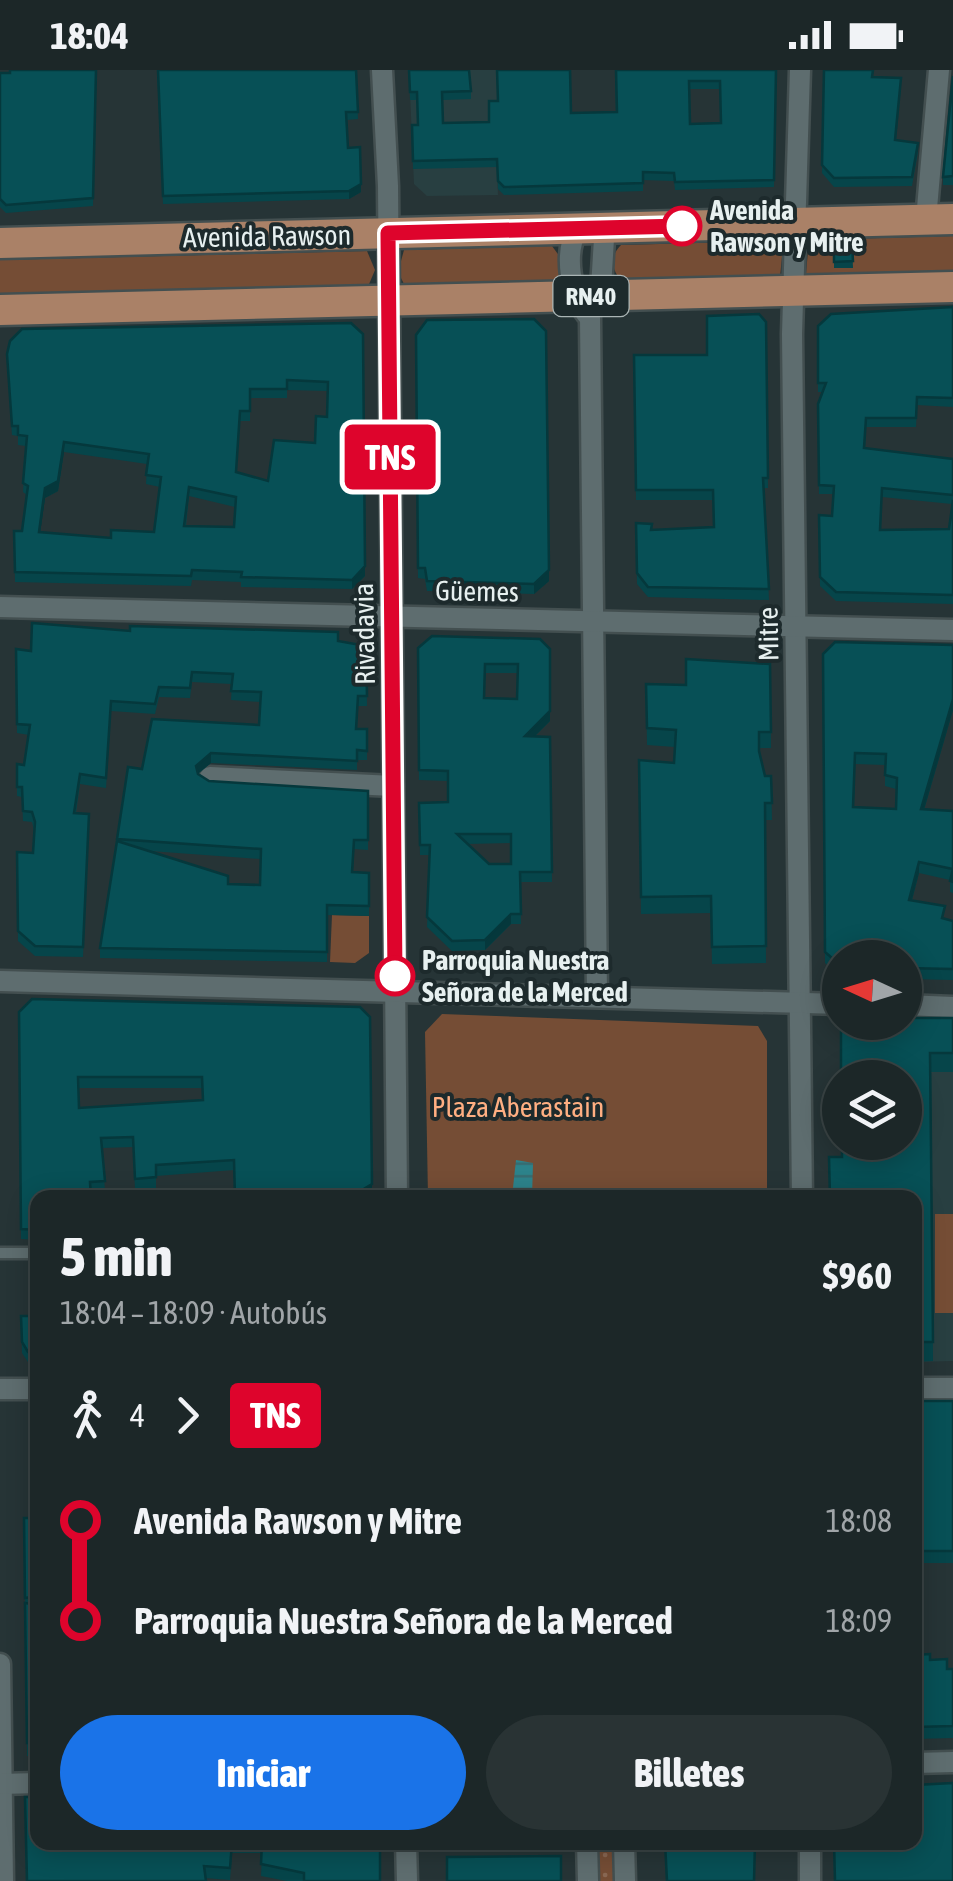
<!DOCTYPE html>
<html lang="es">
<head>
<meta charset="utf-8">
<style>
  body { margin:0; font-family:"Asap Condensed",sans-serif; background:#293334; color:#f1f3f6; height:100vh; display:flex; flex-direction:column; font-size:38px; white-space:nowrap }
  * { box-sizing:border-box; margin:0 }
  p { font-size:32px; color:#a0a5a8 }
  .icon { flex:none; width:55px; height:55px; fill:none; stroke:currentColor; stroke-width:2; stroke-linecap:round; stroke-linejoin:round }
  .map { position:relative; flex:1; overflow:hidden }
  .drawer { position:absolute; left:30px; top:1120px; width:892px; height:660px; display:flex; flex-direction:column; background:#1c2728; border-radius:20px; box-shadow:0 5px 25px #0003,0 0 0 2px #3a4445 }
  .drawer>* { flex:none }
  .badge { padding:0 20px; border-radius:8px; font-size:35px; line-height:65px }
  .needle { width:65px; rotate:274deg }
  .buttons { position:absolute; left:822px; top:870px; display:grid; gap:20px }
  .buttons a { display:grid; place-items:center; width:100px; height:100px; border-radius:50%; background:#1c2728; box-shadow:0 5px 25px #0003,0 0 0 2px #3a4445; font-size:50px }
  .map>.badge { position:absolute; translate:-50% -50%; box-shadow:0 0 0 5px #fff }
  .legs { display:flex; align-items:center; gap:15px; height:110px; padding:0 30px; font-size:32px }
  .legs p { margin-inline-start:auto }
  .summary { display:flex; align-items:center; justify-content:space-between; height:170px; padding:0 30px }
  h1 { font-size:55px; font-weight:800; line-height:75px }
  .button { display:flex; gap:20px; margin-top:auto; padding:20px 30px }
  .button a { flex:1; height:115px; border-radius:60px; background:#1a73e8; color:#fff; font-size:40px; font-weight:800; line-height:115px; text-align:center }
  .button a+a { background:#293334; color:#f1f3f6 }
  ul { padding:0 30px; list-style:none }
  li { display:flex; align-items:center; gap:35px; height:100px; font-size:38px }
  li i { display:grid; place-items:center; width:15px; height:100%; margin:0 12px; background:currentColor }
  li i::after { content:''; width:25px; height:25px; margin:-12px; border:8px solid; border-radius:50%; background:#1c2728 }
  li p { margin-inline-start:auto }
  li:first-child i { background:linear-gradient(#0000 50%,currentColor 0) }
  li:last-child i { background:linear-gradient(currentColor 50%,#0000 0) }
  .status { display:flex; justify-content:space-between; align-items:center; height:70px; padding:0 50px; background:#1c2728; direction:ltr }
  .status svg { height:28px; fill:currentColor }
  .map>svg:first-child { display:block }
  .built { fill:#283f41 }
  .grass { fill:url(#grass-dots) }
  .park { fill:#754d35 }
  .water { fill:url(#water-rules) }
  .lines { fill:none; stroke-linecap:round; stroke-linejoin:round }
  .lane-casing { stroke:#434f50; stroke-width:15 }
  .street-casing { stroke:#434f50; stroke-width:25 }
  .primary-casing { stroke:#434f50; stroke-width:35 }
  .lane { stroke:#5e6d6f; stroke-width:10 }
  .street { stroke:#5e6d6f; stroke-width:20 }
  .primary { stroke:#aa8167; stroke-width:30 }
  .wall { fill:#06454a; fill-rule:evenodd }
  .shaded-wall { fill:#05383c }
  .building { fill:#075056; stroke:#05383c; stroke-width:2.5; fill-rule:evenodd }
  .line-1-casing { stroke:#fff; stroke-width:22 }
  .line-1 { stroke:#de042c; stroke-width:15 }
  .stop-1-dot { fill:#fff; stroke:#de042c; stroke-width:5 }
  .labels { text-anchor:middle; stroke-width:8; stroke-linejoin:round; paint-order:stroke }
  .shield { fill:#1d2a2c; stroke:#aab5b5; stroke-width:2.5 }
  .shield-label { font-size:25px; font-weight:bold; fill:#e7f0f0 }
  .stop-label { font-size:28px; font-weight:bold; fill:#e7f0f0; stroke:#1d2a2c; text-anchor:start }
  .street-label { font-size:28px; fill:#e7f0f0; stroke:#1d2a2c }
  .park-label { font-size:28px; fill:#ffaf82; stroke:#1d2a2c }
</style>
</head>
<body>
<div class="status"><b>18:04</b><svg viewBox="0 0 49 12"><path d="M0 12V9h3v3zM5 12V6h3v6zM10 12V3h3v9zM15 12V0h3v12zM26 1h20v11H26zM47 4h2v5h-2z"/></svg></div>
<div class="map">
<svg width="953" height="1811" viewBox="0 0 953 1811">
  <defs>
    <pattern id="grass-dots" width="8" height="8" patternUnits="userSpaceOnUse" patternTransform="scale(2.5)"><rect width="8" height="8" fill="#754d35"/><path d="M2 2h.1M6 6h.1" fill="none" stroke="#896753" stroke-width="1.8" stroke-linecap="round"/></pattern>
    <pattern id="water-rules" width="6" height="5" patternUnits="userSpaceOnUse" patternTransform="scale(2.5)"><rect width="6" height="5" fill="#2d838b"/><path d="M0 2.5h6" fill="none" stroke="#376b70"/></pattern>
  </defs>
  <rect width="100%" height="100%" fill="#263436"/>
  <g class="built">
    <path d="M 409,0 L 503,0 L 496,67 L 498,125 L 427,126 L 414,114 Z"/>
    <path d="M 953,967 L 953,1291 L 915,1292 L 915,1128 L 842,1127 L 842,1073 L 905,1072 L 905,1008 Z"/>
  </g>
  <rect class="grass" x="598" y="1773" width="15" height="38"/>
  <g class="park">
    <path d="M 953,166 L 953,204 L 806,203 L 809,170 Z"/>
    <path d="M 777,171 L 783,177 L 780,207 L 623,212 C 611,200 609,187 621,175 Z"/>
    <path d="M 552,176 L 563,191 L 561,204 L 552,214 L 406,218 L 398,202 L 404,180 Z"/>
    <path d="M 367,181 L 375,200 L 367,219 L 0,227 L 0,190 Z"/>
    <path d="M 332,845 L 369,846 L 369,883 L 355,893 L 330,892 Z"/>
    <path d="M 442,944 L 758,956 L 767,971 L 767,1127 L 428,1127 L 425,962 Z"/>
    <rect x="935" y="1144" width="18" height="99"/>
  </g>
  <path class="water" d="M 516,1090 L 533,1093 L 532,1127 L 512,1127 Z"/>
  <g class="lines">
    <g class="lane-casing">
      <path id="lane" d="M 0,1183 L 38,1183"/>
    </g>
    <g class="street-casing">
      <g id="street">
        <path d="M 382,0 L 388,116 L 397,1128"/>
        <path d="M 800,0 L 792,264 L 802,1128"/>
        <path d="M 926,150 L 939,0"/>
        <path d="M 578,158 C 563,183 570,227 590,248 L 597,927"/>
        <path d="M 598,158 L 604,169 L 600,234"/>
        <path d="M 0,537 L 953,560"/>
        <path d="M 210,707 L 393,716"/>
        <path d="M 0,911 L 840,934"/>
        <path d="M 905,935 L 953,937"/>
        <path d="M 915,1318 L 953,1318"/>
        <path d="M 0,1319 L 38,1319"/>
        <path d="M 0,1594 L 3,1811"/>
        <path d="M 915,1693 L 953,1692"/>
        <path d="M 0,1714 L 38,1713"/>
        <path d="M 406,1772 L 407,1811"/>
        <path d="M 587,1772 L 588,1811"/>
        <path d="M 624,1772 L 625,1811"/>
        <path d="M 810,1772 L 810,1811"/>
      </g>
    </g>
    <g class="primary-casing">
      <g id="primary">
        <path d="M 0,173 L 953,149"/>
        <path d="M 0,240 L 953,217"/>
      </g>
    </g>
    <use href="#lane" class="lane"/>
    <use href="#street" class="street"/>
    <use href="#primary" class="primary"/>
  </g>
  <g class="wall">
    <path d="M 96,0 L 93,136 L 6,143 L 0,137 L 0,3 Z"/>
    <path d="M 157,0 L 356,0 L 358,49 L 347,50 L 348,78 L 361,122 L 349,129 L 163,134 Z"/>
    <path d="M 409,0 L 471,21 L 471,29 L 443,30 L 443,53 L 489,52 L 571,43 L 616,42 L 615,0 L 776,0 L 774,117 L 675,120 L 674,111 L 643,110 L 643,121 L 504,125 L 498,119 L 497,97 L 413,99 L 412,55 L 417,55 L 417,30 L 410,30 ZM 689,19 L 720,19 L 721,53 L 690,54 Z"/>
    <path d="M 824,0 L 873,7 L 901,16 L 896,70 L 918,82 L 912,116 L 834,117 L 822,103 Z"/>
    <path d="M 953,6 L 953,115 L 943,115 L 943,107 Z"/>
    <path d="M 834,173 L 852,173 L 853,198 L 834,198 Z"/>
    <path d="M 953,237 L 953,337 L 917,335 L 916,357 L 866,357 L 865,378 L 953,389 L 953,534 L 836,531 L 820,516 L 819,445 L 832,446 L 833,424 L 819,424 L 818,334 L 823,322 L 818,322 L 818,256 ZM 882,427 L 952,434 L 949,459 L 881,460 Z"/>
    <path d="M 766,252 L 768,418 L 764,418 L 769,530 L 648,527 L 637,514 L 636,453 L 651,460 L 714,457 L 713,430 L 636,430 L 634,285 L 707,285 Z"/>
    <path d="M 351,253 L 365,506 L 352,519 L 241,517 L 241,512 L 192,510 L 191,516 L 15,512 L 14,461 L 22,461 L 27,425 L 23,422 L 26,376 L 18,375 L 18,366 L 12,365 L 7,294 ZM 287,320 L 328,321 L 327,347 L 315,373 L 268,411 L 236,403 L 240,351 L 250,351 L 250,328 L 287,328 ZM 64,382 L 147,394 L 146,414 L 160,417 L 154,462 L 111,468 L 40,462 L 45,428 L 58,421 ZM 189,426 L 235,437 L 234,457 L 186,456 Z"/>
    <path d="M 416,265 L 549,511 L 534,524 L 427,521 L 425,509 L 418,508 Z"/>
    <path d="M 130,561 L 338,571 L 366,576 L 367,636 L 358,636 L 357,659 L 367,659 L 367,690 L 357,690 L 357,700 L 211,693 L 198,704 L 209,711 L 368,721 L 368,780 L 354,779 L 353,802 L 369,803 L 369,846 L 327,845 L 327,892 L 100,888 L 100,878 L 128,697 L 142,699 L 259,655 L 260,632 L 231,630 L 232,614 L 192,612 L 190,628 L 159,627 L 155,644 L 111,641 L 106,718 L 80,714 L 76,743 L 89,744 L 83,887 L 35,886 L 18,871 L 17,782 L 33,783 L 34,760 L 32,752 L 23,751 L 22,727 L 17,726 L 17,694 L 24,695 L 29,665 L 17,663 L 16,579 L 31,581 ZM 150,781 L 261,789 L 260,815 L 228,814 Z"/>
    <path d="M 540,569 L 550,651 L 535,666 L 550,667 L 552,812 L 520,812 L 521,854 L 511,854 L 485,880 L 452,881 L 427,857 L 430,785 L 420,785 L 419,733 L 448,732 L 448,711 L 419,710 L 418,578 ZM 485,603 L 518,603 L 517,629 L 484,628 ZM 511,773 L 511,794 L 489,794 L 467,774 Z"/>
    <path d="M 823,584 L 953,640 L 924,740 L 953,741 L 953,823 L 950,822 L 950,810 L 919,803 L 912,830 L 944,849 L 953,851 L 953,910 L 905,909 L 905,888 L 840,888 L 840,906 L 825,893 ZM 855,694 L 885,695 L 885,716 L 896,719 L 896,739 L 854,737 Z"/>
    <path d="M 770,594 L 771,678 L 759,678 L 759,683 L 765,706 L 771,706 L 772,750 L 765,750 L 766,893 L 712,894 L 711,843 L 641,844 L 639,690 L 674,693 L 675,677 L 647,675 L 646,614 L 686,615 Z"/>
    <path d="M 360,937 L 372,1124 L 369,1126 L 234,1100 L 156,1106 L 156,1118 L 135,1119 L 133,1077 L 102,1078 L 105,1121 L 38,1128 L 38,1170 L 21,1169 L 19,942 ZM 78,1018 L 202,1018 L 203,1030 L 79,1038 Z"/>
    <path d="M 953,948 L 953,1002 L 931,1002 L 933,1291 L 915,1292 L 915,1128 L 905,1008 Z"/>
    <path d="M 21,1246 L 38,1246 L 38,1293 L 28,1292 L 22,1283 Z"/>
    <rect x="915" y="1331" width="38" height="162"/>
    <path d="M 24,1448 L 38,1448 L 38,1686 L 27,1686 Z"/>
    <path d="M 915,1585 L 930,1590 L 947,1599 L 953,1599 L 953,1668 L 915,1669 Z"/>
    <path d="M 38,1772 L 380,1772 L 380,1811 L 287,1811 L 261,1806 L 262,1783 L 232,1783 L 230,1810 L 205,1808 Z"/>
  </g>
  <g class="shaded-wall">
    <path d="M 361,114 L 361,122 L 349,129 L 349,121 Z"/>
    <path d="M 64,372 L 64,382 L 58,421 L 45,428 L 39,471 L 45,418 Z"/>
    <path d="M 365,496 L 365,506 L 352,519 L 352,510 Z"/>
    <path d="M 549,500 L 549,511 L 534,524 L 534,514 Z"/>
    <path d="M 953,629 L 953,640 L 921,750 L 921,739 Z"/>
    <path d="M 550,641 L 550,651 L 525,676 L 525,666 Z"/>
    <path d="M 211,683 L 211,693 L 196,705 L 196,696 Z"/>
    <path d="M 919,792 L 919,803 L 909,841 L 909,830 Z"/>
    <path d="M 511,844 L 511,854 L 485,880 L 485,870 Z"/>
    <path d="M 372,1114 L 372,1124 L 367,1128 L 362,1120 Z"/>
  </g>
  <g class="building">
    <path d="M 10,0 L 96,0 L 93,128 L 6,135 L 0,129 L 0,3 L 10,3 Z"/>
    <path d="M 158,0 L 356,0 L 358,42 L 346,42 L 348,78 L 360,77 L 361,114 L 349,121 L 163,126 Z"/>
    <path d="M 409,0 L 469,0 L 471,21 L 442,22 L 443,53 L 489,52 L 489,31 L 498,31 L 497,0 L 570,0 L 571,43 L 617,42 L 616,0 L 776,0 L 774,110 L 675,112 L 674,103 L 643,102 L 643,113 L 504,117 L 498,111 L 497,89 L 413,91 L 412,55 L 418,55 L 417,22 L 410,22 ZM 689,11 L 720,11 L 721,53 L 690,54 Z"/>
    <path d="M 824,0 L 873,0 L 872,7 L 901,8 L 895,70 L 918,73 L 912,107 L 834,108 L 822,95 Z"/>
    <path d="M 953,6 L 953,106 L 943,107 Z"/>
    <path d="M 834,173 L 852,173 L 853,191 L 834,192 Z"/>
    <path d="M 953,237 L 953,328 L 917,327 L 916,348 L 866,348 L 864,378 L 953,389 L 953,425 L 882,418 L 880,460 L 949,459 L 953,430 L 953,525 L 836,522 L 820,507 L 819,445 L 832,446 L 834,416 L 819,415 L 818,334 L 826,313 L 818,313 L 818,256 L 831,244 Z"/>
    <path d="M 759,244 L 766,252 L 768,408 L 763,408 L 769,519 L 648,517 L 637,503 L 636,453 L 652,454 L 651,460 L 714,457 L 713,420 L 636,420 L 634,285 L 707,285 L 707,246 Z"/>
    <path d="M 534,249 L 546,261 L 549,500 L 534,514 L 427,511 L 425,498 L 418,498 L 416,265 L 427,250 Z"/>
    <path d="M 351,253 L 363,264 L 365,496 L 352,510 L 241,507 L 242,502 L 192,500 L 191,506 L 15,502 L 14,461 L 22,461 L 28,416 L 23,413 L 27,366 L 18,365 L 18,356 L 12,356 L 7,284 L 10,271 L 22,259 ZM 287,310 L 328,312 L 327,347 L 316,346 L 315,373 L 274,370 L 268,411 L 236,402 L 240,341 L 250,341 L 250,319 L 287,319 ZM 64,372 L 149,384 L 146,405 L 161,407 L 154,462 L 111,460 L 111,468 L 39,462 L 45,418 L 58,411 ZM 189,417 L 236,427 L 234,457 L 184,456 Z"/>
    <path d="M 32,553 L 130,561 L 130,556 L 338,562 L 338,571 L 366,576 L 367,626 L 358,626 L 356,659 L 367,659 L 367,681 L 357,680 L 357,691 L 211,683 L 196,696 L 198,704 L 209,711 L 368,721 L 368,770 L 354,770 L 352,802 L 369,803 L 369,836 L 327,835 L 327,882 L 100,878 L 117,771 L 228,806 L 228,814 L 260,815 L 261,779 L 117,769 L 128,697 L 142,699 L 152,649 L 259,655 L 261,622 L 231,621 L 233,604 L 192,602 L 190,618 L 159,617 L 155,634 L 111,631 L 106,708 L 80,704 L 74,743 L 89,744 L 83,877 L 35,876 L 18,861 L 17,782 L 33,783 L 35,752 L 32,742 L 23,741 L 22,717 L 17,717 L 17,694 L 24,695 L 30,655 L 17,654 L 16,579 L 31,581 Z"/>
    <path d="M 432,566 L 540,569 L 550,579 L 550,641 L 525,666 L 550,667 L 552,802 L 520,802 L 521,844 L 511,844 L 485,870 L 452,871 L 427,847 L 430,775 L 420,775 L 419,733 L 448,732 L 448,701 L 419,700 L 418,578 ZM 485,594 L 518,594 L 517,629 L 484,628 ZM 457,764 L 511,764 L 511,794 L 489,794 Z"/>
    <path d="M 835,572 L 953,575 L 953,629 L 921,739 L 953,741 L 953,812 L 950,811 L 953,799 L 919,792 L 909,830 L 945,836 L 942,848 L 953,851 L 953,899 L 905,898 L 905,888 L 840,888 L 840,895 L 825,882 L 823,584 ZM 855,683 L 886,684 L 885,705 L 897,708 L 896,739 L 853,737 Z"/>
    <path d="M 686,589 L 770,594 L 771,662 L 759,662 L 759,681 L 765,706 L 771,706 L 772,733 L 765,733 L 766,876 L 712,877 L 711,826 L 641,827 L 639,690 L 674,693 L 676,660 L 647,658 L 646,614 L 686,615 Z"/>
    <path d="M 32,929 L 360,937 L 370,947 L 372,1114 L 362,1120 L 370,1128 L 235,1128 L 234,1090 L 156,1095 L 156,1107 L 135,1109 L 133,1067 L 101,1068 L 105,1111 L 90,1112 L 91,1128 L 38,1128 L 38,1160 L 21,1159 L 19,942 ZM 78,1007 L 202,1007 L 203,1030 L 79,1038 Z"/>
    <path d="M 905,948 L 953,948 L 953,983 L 930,983 L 933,1272 L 915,1272 L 915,1128 L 830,1128 L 829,1087 L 842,1087 L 842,1072 L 905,1072 L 905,1008 L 841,1008 L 841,952 L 905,952 Z"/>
    <path d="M 21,1246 L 38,1246 L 38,1282 L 28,1282 L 22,1272 Z"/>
    <rect x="915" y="1331" width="38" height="150"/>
    <path d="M 24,1448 L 38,1448 L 38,1526 L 25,1528 Z"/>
    <path d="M 25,1533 L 38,1535 L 38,1673 L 27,1673 Z"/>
    <path d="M 930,1584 L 930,1590 L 947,1589 L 947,1599 L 953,1599 L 953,1656 L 915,1657 L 915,1585 Z"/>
    <path d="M 953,1713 L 953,1811 L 835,1811 L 834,1772 L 915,1772 L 915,1715 Z"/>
    <path d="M 25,1727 L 38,1727 L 38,1772 L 232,1772 L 230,1798 L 204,1796 L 206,1811 L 27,1811 Z"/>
    <path d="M 262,1772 L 380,1772 L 380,1811 L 304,1811 L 304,1803 L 261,1794 Z"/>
    <path d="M 665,1772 L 755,1772 L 754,1811 L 667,1811 Z"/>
    <path d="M 561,1786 L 561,1811 L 447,1811 L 447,1787 Z"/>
  </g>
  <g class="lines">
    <g class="line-1-casing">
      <path id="line-1" d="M 395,906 L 388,163 L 682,156"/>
    </g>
    <use href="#line-1" class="line-1"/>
  </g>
  <g class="stop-1-dot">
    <circle cx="682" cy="156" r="18"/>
    <circle cx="395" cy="906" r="18"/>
  </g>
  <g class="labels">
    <rect class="shield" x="553.5" y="206" width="75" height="40" rx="8"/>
    <g class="shield-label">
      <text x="591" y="235">RN40</text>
    </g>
    <g class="stop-label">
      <text x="710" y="150">Avenida<tspan x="710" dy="32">Rawson y Mitre</tspan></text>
      <text x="422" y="900">Parroquia Nuestra<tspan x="422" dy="32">Señora de la Merced</tspan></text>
    </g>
    <g class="street-label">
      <text transform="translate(267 166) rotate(-1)" y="10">Avenida Rawson</text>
      <text transform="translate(477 521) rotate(1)" y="10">Güemes</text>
      <text transform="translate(364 564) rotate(-91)" y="10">Rivadavia</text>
      <text transform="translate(768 564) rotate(-91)" y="10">Mitre</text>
    </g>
    <g class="park-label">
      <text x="518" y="1047">Plaza Aberastain</text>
    </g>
  </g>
</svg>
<div class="buttons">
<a><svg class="needle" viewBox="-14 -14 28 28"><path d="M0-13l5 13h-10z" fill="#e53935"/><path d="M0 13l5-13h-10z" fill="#a0a5a8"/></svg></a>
<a><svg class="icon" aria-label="layers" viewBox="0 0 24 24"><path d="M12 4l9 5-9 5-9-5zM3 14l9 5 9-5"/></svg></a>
</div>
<b class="badge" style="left:390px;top:387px;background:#de042c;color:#fff">TNS</b>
<section class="drawer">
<div class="summary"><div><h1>5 min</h1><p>18:04 – 18:09 · Autobús</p></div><b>$960</b></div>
<div class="legs"><svg class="icon" aria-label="walk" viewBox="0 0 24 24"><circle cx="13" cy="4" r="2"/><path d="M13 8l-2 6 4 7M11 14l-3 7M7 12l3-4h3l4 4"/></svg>4<svg class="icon" aria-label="forward" viewBox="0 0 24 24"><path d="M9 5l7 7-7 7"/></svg><b class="badge" style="background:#de042c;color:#fff">TNS</b></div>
<ul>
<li><i style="color:#de042c"></i><b>Avenida Rawson y Mitre</b><p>18:08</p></li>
<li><i style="color:#de042c"></i><b>Parroquia Nuestra Señora de la Merced</b><p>18:09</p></li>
</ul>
<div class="button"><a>Iniciar</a><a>Billetes</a></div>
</section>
</div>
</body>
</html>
